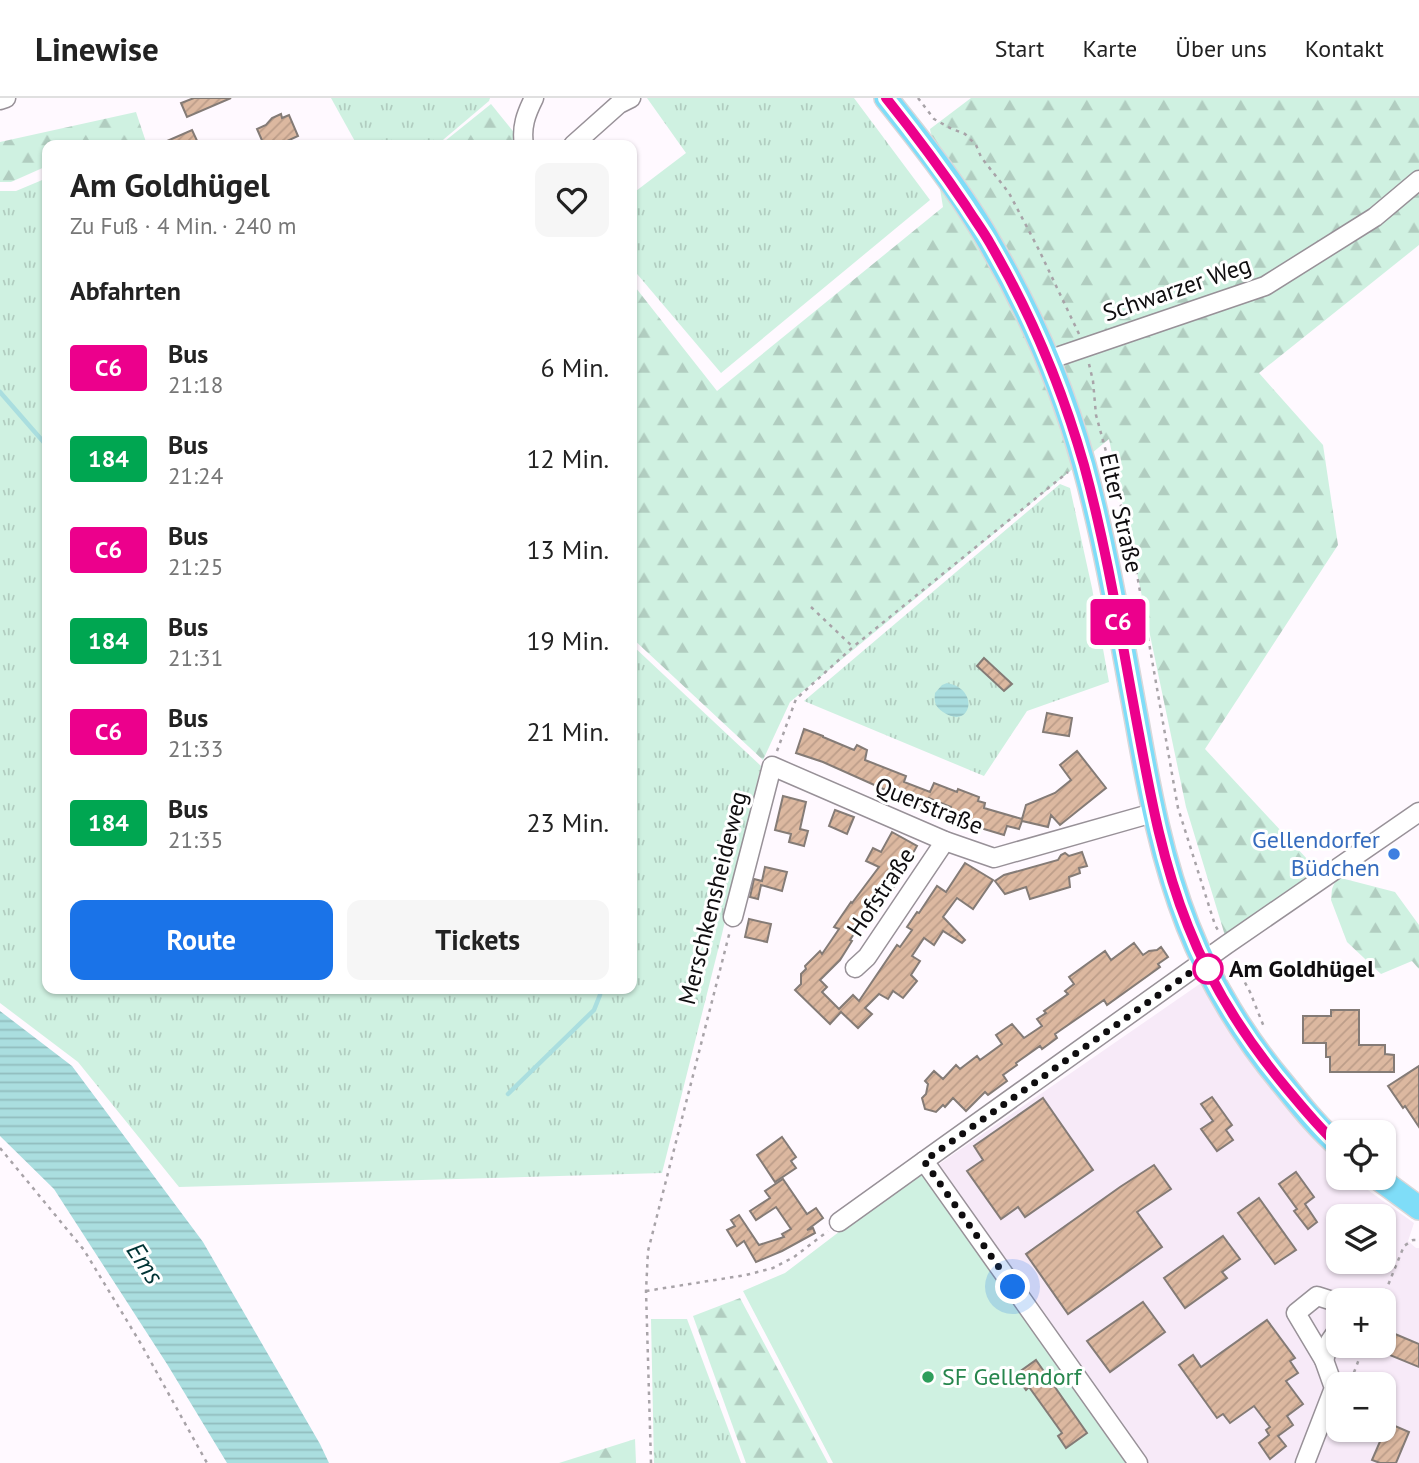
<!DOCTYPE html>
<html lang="de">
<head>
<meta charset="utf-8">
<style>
  body { margin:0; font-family:"PT Sans",sans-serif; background:#f6f6f6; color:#222; height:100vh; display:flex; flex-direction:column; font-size:26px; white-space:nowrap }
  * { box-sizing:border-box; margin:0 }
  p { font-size:23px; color:#767676 }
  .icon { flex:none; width:38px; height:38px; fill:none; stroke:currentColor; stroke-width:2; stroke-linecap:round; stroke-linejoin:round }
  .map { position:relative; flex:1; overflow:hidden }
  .side { position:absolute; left:42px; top:42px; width:595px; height:854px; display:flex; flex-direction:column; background:#fff; border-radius:14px; box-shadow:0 2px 5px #0004 }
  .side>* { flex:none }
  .badge { padding:0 14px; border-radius:5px; font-size:24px; line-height:46px }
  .controls { position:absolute; left:1326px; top:1022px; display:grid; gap:14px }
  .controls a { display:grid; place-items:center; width:70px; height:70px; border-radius:14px; background:#fff; box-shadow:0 2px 5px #0004; font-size:35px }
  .you { position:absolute; width:35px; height:35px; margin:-18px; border:5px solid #fff; border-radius:50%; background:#1a73e8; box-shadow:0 0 0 10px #1a73e833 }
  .map>.badge { position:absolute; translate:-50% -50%; box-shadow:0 0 0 4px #fff }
  h2 { padding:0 28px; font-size:26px; line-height:63px }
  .round { display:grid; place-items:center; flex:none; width:74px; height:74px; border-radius:14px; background:#f6f6f6 }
  .headline { display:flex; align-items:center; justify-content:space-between; height:119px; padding:0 28px }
  h1 { font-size:33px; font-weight:600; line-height:52px }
  .action { display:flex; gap:14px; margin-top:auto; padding:14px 28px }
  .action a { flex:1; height:80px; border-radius:14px; background:#1a73e8; color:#fff; font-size:28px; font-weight:600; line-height:80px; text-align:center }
  .action a+a { background:#f6f6f6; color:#222 }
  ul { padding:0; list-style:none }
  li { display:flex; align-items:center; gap:21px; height:91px; padding:0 28px }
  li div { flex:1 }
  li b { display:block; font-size:26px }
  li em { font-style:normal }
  li .badge { min-width:77px; font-weight:700; text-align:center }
  header { display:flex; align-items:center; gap:42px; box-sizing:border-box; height:98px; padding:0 35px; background:#fff; border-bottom:2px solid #e0e0e0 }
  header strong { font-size:33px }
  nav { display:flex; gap:38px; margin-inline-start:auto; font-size:24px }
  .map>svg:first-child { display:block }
  .built { fill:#f7eaf8; fill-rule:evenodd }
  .grass { fill:url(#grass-tufts) }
  .forest { fill:url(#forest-firs) }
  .pitch { fill:#cff1e1 }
  .water { fill:url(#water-rules) }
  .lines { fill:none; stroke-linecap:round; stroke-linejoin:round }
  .stream { stroke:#aadedf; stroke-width:4.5 }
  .building { fill:url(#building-hatch); stroke:#847b76; stroke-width:2 }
  .minor-casing { stroke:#989198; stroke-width:21 }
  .major-casing { stroke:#d9d8d9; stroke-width:26 }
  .path { stroke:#a8a3a8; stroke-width:2.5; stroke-dasharray:3.5 5; stroke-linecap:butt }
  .minor { stroke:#fff; stroke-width:18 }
  .major { stroke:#7fddf8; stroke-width:23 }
  .line-casing { stroke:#fff; stroke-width:16 }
  .line { stroke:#ec008c; stroke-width:10 }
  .walk { stroke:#0f0d0f; stroke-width:7; stroke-dasharray:0 12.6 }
  .shop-dot { fill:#3f7fe0; stroke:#fff; stroke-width:2.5 }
  .stop-dot { fill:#fff; stroke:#ec008c; stroke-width:3.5 }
  .leisure-dot { fill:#2e9e5b; stroke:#fff; stroke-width:2.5 }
  .labels { text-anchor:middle; stroke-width:6; stroke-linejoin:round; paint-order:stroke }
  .street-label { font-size:24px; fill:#0f0d0f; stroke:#fff }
  .shop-label { font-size:24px; fill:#366cbe; stroke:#fff; text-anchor:end }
  .stop-label { font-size:24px; font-weight:bold; fill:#0f0d0f; stroke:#fff; text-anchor:start }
  .leisure-label { font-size:24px; fill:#27864d; stroke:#fff; text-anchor:start }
  .water-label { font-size:26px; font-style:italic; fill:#003435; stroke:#fff }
</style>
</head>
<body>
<header>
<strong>Linewise</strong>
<nav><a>Start</a><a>Karte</a><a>Über uns</a><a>Kontakt</a></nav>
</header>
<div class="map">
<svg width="1419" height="1365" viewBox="0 0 1419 1365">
  <defs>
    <pattern id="grass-tufts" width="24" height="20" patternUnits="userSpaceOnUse" patternTransform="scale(1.75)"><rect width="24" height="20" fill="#cff1e1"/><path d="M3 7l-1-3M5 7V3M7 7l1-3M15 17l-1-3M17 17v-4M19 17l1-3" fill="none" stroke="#b1cdc0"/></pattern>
    <pattern id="forest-firs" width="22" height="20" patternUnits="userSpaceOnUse" patternTransform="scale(1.75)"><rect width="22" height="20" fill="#cff1e1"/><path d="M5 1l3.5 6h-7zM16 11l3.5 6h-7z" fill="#b1cdc0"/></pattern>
    <pattern id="water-rules" width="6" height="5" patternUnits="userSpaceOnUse" patternTransform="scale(1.75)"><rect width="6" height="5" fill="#aadedf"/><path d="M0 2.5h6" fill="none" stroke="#91bdbe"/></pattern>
    <pattern id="building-hatch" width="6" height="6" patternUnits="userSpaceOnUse" patternTransform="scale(1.75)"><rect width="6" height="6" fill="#dcb8a0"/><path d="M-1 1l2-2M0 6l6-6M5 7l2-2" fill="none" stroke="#bc9d89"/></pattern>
  </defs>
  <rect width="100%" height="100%" fill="#fff9ff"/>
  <path class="built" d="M 1204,883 L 1268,979 L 1339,1065 L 1339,1080 L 1351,1080 L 1414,1125 L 1408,1143 L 1416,1150 L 1419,1150 L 1419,1365 L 1143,1365 L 935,1069 ZM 1339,1118 L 1384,1118 L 1384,1164 L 1339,1164 ZM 1339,1202 L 1384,1202 L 1384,1248 L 1339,1248 ZM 1339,1286 L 1384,1286 L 1384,1332 L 1339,1332 Z"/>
  <g class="grass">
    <path d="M 331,0 L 490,0 L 489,3 L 437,47 L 357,47 Z"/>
    <path d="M 647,0 L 854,0 L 930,102 L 721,275 L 632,170 L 632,96 L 686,55 Z"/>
    <path d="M 47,80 L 47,891 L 632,891 L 632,547 L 761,668 L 722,836 L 662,1075 L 179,1089 L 78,964 L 0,905 L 0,93 L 16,93 Z"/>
    <path d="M 1060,386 L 1070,390 L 1092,490 L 1109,584 L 1027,613 L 984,678 L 804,603 Z"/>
    <path d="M 651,1221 L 687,1221 L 741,1365 L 654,1365 Z"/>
  </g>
  <g class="forest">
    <path d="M 971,0 L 1419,0 L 1419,147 L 1259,275 L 1323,347 L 1338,447 L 1205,651 L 1320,775 L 1226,841 L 1186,709 L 1109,341 L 790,604 L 763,662 L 632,540 L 632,185 L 717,293 L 943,109 L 930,31 Z"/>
    <path d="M 491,6 L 524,47 L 440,47 Z"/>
    <path d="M 136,14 L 147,47 L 47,47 L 47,68 L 11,84 L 0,84 L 0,44 Z"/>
    <path d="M 1337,779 L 1395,794 L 1419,827 L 1419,871 L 1412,863 L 1381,876 L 1347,844 L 1331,802 L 1332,791 Z"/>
    <path d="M 740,1200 L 828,1365 L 746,1365 L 693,1218 Z"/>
    <path d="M 635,1341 L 636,1365 L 559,1365 Z"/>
  </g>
  <path class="pitch" d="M 923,1070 L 1128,1365 L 833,1365 L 743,1193 L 785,1175 Z"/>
  <g class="water">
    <path d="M 947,585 C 981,591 971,633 943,614 C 935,609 934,603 935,595 L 942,587 Z"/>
    <path d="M 0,913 L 72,968 L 203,1144 L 320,1346 L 329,1365 L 227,1365 L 167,1266 L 54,1091 L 0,1038 Z"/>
  </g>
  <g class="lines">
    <g class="stream">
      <path d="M 0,294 L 47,348"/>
      <path d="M 508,996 L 594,912 L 600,897 L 600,891"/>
    </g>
  </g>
  <g class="building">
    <path d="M 194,0 L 231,0 L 187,19 L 181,5 Z"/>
    <path d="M 281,16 L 282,20 L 289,17 L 298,38 L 283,45 L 282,43 L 272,47 L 264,47 L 257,31 L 266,27 L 272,20 Z"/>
    <path d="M 192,32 L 199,47 L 158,47 Z"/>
    <path d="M 984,560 L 1012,586 L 1004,593 L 977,568 Z"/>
    <path d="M 1047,615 L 1072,620 L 1069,638 L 1043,634 Z"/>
    <path d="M 804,631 L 823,638 L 823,639 L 854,652 L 857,647 L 867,652 L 865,662 L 906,678 L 904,684 L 930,694 L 934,685 L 957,694 L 958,691 L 979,699 L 978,703 L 985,705 L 984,710 L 1022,721 L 1026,707 L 1055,695 L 1071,682 L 1060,667 L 1077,653 L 1106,690 L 1060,727 L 1051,717 L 1048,729 L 1022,723 L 1019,731 L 1007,728 L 1004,737 L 947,720 L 951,709 L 929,700 L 924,712 L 897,701 L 899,698 L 823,664 L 796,655 Z"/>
    <path d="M 783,698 L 806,704 L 800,731 L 808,733 L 804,748 L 789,744 L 791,736 L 775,732 Z"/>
    <path d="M 835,712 L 854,719 L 847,736 L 829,728 Z"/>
    <path d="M 892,734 L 917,748 L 897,784 L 869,826 L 863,822 L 850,842 L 852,843 L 840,862 L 820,882 L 827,889 L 822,894 L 839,911 L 853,897 L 859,903 L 897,847 L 900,849 L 912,832 L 907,829 L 917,814 L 919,815 L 937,788 L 946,794 L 965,765 L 993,782 L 973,811 L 957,800 L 943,819 L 965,842 L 962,845 L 943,833 L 934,847 L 924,840 L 912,858 L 920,863 L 911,877 L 917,883 L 903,900 L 893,893 L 888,901 L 879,896 L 865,910 L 872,916 L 858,930 L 841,914 L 830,926 L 795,892 L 801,886 L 801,876 L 806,871 L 805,868 L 820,853 L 822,856 L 839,831 L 834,829 L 851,804 L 852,805 L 879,769 L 866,763 L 873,750 L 881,754 Z"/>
    <path d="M 1082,754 L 1087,768 L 1079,770 L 1080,775 L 1069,779 L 1070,789 L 1030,801 L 1026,789 L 1005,796 L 995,783 L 1004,777 L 1058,762 L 1061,757 L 1065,755 L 1069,758 Z"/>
    <path d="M 765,769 L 787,774 L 782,793 L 761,787 L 758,801 L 750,799 L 754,781 L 762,783 Z"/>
    <path d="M 749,821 L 771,826 L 767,844 L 745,839 Z"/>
    <path d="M 1134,845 L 1143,857 L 1149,853 L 1157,852 L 1161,849 L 1168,859 L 1158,866 L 1160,869 L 1107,907 L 1104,902 L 1055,936 L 1057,940 L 1042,951 L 1040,948 L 1016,965 L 1017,967 L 1003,977 L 1007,983 L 988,997 L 985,994 L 966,1013 L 953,1000 L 945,1009 L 943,1007 L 936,1014 L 925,1011 L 922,1000 L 926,996 L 928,986 L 925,983 L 934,973 L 943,981 L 956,967 L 960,971 L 977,958 L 980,962 L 1002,946 L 996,937 L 1012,926 L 1024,940 L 1042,928 L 1037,921 L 1046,915 L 1044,913 L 1068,896 L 1065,893 L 1074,886 L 1069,879 L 1105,853 L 1111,862 Z"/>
    <path d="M 1331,912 L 1359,912 L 1359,947 L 1385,947 L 1385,956 L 1394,957 L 1394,974 L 1330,974 L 1330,959 L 1326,959 L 1326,945 L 1303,945 L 1303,918 L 1331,918 Z"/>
    <path d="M 1419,968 L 1419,1029 L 1405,1008 L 1403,1010 L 1388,988 Z"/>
    <path d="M 1212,999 L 1232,1027 L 1226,1032 L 1233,1042 L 1217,1053 L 1201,1031 L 1213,1023 L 1201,1006 Z"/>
    <path d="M 1043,1000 L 1093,1072 L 1025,1119 L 1018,1109 L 1001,1121 L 967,1073 L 983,1062 L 974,1048 Z"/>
    <path d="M 782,1039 L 796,1059 L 791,1063 L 796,1070 L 775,1084 L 757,1057 Z"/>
    <path d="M 1154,1067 L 1171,1091 L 1137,1114 L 1162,1149 L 1068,1216 L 1026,1156 L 1120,1089 Z"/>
    <path d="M 1296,1074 L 1314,1099 L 1305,1106 L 1317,1124 L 1308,1131 L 1294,1113 L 1297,1111 L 1279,1086 Z"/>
    <path d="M 783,1081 L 807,1116 L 816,1110 L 823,1120 L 807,1132 L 813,1130 L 815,1135 L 782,1153 L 756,1164 L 744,1143 L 737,1148 L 727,1132 L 735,1128 L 731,1122 L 739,1117 L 759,1147 L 784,1139 L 782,1136 L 791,1131 L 776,1109 L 756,1122 L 750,1113 L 770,1100 L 765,1093 Z"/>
    <path d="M 1259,1100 L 1296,1152 L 1275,1166 L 1238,1115 Z"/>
    <path d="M 1223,1138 L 1240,1161 L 1222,1174 L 1227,1180 L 1185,1210 L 1164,1180 Z"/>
    <path d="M 1143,1204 L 1165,1234 L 1110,1274 L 1087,1243 Z"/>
    <path d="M 1267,1222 L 1295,1260 L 1290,1263 L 1298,1275 L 1286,1283 L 1303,1306 L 1287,1318 L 1293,1327 L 1278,1338 L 1286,1348 L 1270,1361 L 1259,1345 L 1269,1337 L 1266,1332 L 1270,1329 L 1254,1308 L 1230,1325 L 1223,1316 L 1217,1320 L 1179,1267 L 1193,1257 L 1201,1269 Z"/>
    <path d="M 1388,1233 L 1419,1246 L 1419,1269 L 1380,1253 L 1382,1248 L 1384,1248 L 1384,1242 Z"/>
    <path d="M 1036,1262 L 1087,1335 L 1066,1350 L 1058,1338 L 1062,1335 L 1029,1289 L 1026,1292 L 1015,1277 Z"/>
    <path d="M 1388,1325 L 1409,1334 L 1396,1365 L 1380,1365 L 1372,1362 Z"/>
  </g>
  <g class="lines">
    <g class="minor-casing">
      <g id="minor">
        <path d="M 0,2 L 6,0"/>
        <path d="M 524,47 C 521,29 526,16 534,0"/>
        <path d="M 573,47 L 619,6 L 631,0"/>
        <path d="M 1048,262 L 1265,188 L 1375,119 L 1419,82"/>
        <path d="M 733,819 L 772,668 L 945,743 L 994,760 L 1153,715"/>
        <path d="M 855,870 L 867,859 L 945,743"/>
        <path d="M 839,1124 L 924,1063"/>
        <path d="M 1324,1262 L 1330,1243 L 1339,1230"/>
        <path d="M 1138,1365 L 924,1063 L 1226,847 L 1419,714"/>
        <path d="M 1305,1365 L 1334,1290 L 1324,1262 L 1296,1215 L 1317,1198 L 1339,1205"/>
      </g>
    </g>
    <g class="major-casing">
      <g id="major">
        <path d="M 886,0 C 922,45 963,97 991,147 C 1031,216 1063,290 1084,367 C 1107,452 1121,538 1137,624 C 1149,693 1162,762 1188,828 C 1210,884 1245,941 1284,987 C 1301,1008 1318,1030 1339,1048"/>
        <path d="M 1378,1080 L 1419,1110"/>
      </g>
    </g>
    <g class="path">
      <path d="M 918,0 L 934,21 L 950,30 L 965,36 L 976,47 L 981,59 L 1009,95 L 1039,152 L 1079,236"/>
      <path d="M 1089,266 L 1093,283 L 1096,317 L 1132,448 L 1178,710 L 1215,827 L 1219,834"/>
      <path d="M 811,509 L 853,549"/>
      <path d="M 777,653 L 796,601 L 853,549 L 1068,374"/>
      <path d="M 1233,862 L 1250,894 L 1264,929"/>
      <path d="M 0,1050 L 84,1152 L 141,1246 L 207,1365"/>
      <path d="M 646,1193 L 746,1177 L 773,1170 L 794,1159 L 828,1133"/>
      <path d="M 1382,1202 L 1404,1148 L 1413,1142 L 1419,1142"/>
      <path d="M 1348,1280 L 1353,1277 L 1364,1248"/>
      <path d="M 651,1365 L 646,1193 L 648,1153 L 730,833"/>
    </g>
    <use href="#minor" class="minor"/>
    <use href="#major" class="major"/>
  </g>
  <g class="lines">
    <g class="line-casing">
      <path id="line" d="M 886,0 C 914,35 941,71 966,108 C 974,121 984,134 991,147 C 1031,216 1062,290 1084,367 C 1108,455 1122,546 1139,636 C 1151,701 1163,766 1188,828 C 1211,887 1247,943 1288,992 C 1304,1011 1320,1031 1339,1048"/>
    </g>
    <use href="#line" class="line"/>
    <path class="walk" d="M 1013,1189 L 924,1063 L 1205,864 L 1208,871"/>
  </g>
  <circle class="shop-dot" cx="1394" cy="756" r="7"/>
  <circle class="stop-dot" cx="1208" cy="871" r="14"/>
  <circle class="leisure-dot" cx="928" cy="1279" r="7"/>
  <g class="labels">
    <g class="street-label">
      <text transform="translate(1177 191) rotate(-19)" y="8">Schwarzer Weg</text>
      <text transform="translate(1121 415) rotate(77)" y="8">Elter Straße</text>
      <text transform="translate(929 708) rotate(22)" y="8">Querstraße</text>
      <text transform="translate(881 794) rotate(-56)" y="8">Hofstraße</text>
      <text transform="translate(713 800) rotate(-76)" y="8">Merschkensheideweg</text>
    </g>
    <g class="shop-label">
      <text x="1380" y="750">Gellendorfer<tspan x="1380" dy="28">Büdchen</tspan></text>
    </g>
    <g class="stop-label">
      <text x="1229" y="879">Am Goldhügel</text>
    </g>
    <g class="leisure-label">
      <text x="942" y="1287">SF Gellendorf</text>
    </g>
    <g class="water-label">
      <text transform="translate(145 1165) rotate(57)" y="9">Ems</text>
    </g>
  </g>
</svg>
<div class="controls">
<a><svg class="icon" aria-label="locate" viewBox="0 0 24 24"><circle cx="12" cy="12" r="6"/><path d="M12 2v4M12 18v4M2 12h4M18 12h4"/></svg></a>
<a><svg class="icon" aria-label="layers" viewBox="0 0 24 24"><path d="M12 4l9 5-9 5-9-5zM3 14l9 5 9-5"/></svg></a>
<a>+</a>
<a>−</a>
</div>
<div class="you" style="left:1013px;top:1189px"></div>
<b class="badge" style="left:1118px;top:524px;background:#ec008c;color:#fff">C6</b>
<section class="side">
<div class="headline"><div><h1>Am Goldhügel</h1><p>Zu Fuß · 4 Min. · 240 m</p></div><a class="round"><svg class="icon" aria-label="heart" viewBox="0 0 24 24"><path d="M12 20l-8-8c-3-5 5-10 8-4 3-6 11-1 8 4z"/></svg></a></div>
<h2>Abfahrten</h2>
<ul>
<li><span class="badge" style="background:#ec008c;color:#fff">C6</span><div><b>Bus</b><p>21:18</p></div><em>6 Min.</em></li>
<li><span class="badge" style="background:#00a651;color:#fff">184</span><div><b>Bus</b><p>21:24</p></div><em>12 Min.</em></li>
<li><span class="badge" style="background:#ec008c;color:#fff">C6</span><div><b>Bus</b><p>21:25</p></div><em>13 Min.</em></li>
<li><span class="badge" style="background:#00a651;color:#fff">184</span><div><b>Bus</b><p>21:31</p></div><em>19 Min.</em></li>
<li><span class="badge" style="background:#ec008c;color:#fff">C6</span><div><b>Bus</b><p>21:33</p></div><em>21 Min.</em></li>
<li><span class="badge" style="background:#00a651;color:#fff">184</span><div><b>Bus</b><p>21:35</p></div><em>23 Min.</em></li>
</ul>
<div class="action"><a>Route</a><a>Tickets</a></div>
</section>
</div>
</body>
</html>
